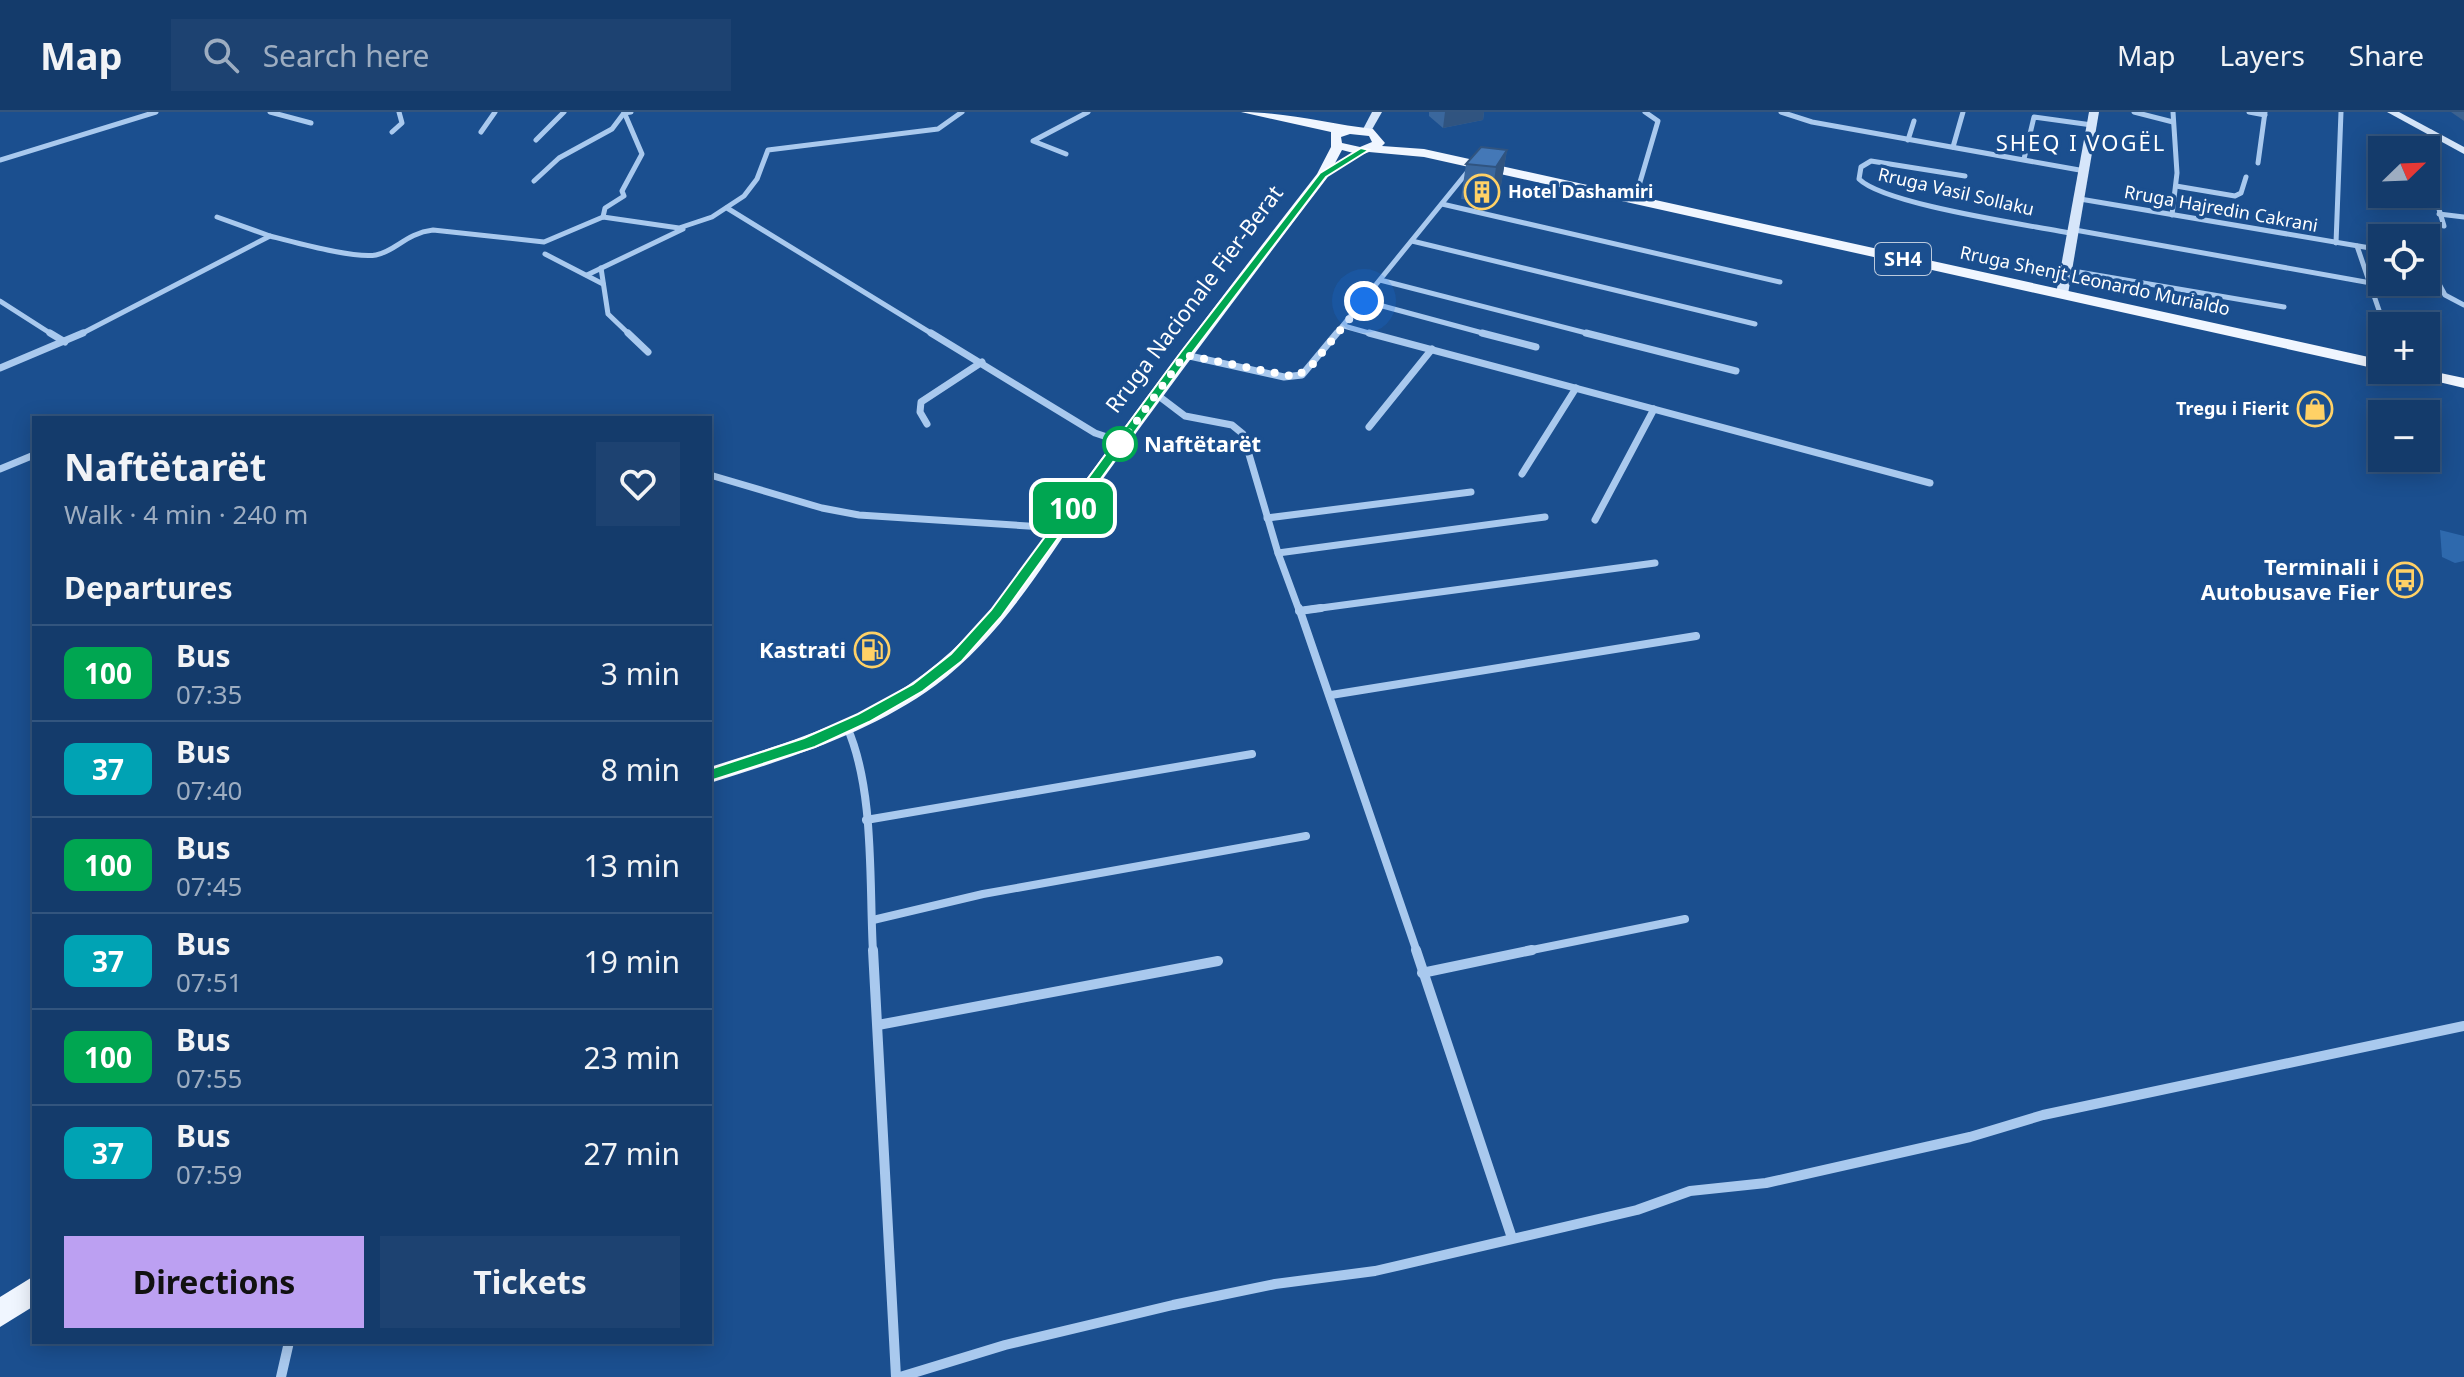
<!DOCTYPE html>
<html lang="en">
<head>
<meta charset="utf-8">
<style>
  body { margin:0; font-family:"Noto Sans",sans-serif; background:#1d4271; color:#f1f3f6; height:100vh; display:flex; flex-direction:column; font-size:30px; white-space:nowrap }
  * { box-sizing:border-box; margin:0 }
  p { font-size:26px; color:#9dadc1 }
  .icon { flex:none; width:44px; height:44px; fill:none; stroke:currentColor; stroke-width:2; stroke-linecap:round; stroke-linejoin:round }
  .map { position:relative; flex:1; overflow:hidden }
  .panel { position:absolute; left:32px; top:304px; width:680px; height:928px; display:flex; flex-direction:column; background:#143b6b; border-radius:0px; box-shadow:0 4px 20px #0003,0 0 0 2px #33557e }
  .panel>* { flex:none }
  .badge { padding:0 16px; border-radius:12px; font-size:28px; line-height:52px }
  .needle { width:52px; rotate:67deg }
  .buttons { position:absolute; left:2368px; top:24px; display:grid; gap:16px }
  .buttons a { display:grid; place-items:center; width:72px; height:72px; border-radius:0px; background:#143b6b; box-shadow:0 4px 20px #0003,0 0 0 2px #33557e; font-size:40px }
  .you { position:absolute; width:40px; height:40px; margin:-20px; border:6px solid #fff; border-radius:50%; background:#1a73e8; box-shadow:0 0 0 12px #1a73e833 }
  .map>.badge { position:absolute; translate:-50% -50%; box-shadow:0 0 0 4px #fff }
  h2 { padding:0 32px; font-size:30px; line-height:72px }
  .round { display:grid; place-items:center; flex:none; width:84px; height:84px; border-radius:0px; background:#1d4271 }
  .summary { display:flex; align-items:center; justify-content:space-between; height:136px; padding:0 32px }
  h1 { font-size:38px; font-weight:700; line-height:60px }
  .action { display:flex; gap:16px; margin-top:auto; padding:16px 32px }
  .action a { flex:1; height:92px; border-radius:0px; background:#bca0f2; color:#111; font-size:32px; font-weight:700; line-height:92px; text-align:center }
  .action a+a { background:#1d4271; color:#f1f3f6 }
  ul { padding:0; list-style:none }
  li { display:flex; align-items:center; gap:24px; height:96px; padding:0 32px; border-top:2px solid #33557e }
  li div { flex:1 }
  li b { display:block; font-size:30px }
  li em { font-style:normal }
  li .badge { min-width:88px; font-weight:700; text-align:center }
  header { display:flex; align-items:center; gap:48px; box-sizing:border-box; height:112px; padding:0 40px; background:#143b6b; border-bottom:2px solid #33557e }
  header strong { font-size:38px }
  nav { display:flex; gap:44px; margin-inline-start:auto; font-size:28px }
  .search { width:560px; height:72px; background:#1d4271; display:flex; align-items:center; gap:20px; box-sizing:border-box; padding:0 28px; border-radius:0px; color:#9dadc1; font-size:30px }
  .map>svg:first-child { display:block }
  .green { fill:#2e69ad }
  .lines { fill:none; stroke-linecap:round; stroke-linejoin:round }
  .river { fill:#3c6290; fill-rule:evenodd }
  .street-far3 { stroke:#a9c9ee; stroke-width:5 }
  .street-far2 { stroke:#a9c9ee; stroke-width:7 }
  .street-far1 { stroke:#a9c9ee; stroke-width:8 }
  .street { stroke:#a9c9ee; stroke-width:10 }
  .secondary { fill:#d6e6fa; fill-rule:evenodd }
  .primary { fill:#f0f6ff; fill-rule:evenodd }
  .wall { fill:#3a679d }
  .shaded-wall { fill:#305480 }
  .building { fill:#4478b7; stroke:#305480; stroke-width:2 }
  .line { fill:#00a651; stroke:#fff; stroke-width:2 }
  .walk { stroke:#fff; stroke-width:8; stroke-dasharray:0 14.4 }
  .stop-dot { fill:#fff; stroke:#00a651; stroke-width:4 }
  .labels { text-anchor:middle; stroke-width:7; stroke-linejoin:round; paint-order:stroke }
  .far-poi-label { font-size:18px; font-weight:bold; fill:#fff; stroke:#1b4f8f; text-anchor:start }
  .far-street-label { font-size:18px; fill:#fff; stroke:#1b4f8f }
  .shield { fill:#1b4f8f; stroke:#bbcadd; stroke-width:2 }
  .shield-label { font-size:20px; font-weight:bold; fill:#fff }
  .far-quarter-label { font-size:22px; letter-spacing:2px; fill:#fff; stroke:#1b4f8f }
  .street-label { font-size:22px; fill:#fff; stroke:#1b4f8f }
  .stop-label { font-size:22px; font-weight:bold; fill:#fff; stroke:#1b4f8f; text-anchor:start }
  .poi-label { font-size:22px; font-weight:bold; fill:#fff; stroke:#1b4f8f; text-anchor:end }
</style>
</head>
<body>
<header>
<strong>Map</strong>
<div class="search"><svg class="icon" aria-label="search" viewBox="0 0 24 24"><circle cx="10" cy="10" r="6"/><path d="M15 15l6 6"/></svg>Search here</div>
<nav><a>Map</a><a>Layers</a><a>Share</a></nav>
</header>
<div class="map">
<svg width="2464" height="1265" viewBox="0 0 2464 1265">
  <rect width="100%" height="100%" fill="#1b4f8f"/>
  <path class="green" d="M 2440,418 L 2464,424 L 2464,449 L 2455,451 L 2442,445 Z"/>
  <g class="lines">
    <path class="river" d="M 2451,0 L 2464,0 L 2464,9 Z"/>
    <g class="street-far3">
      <path d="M 270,0 L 311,11"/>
      <path d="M 1781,0 L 1812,10 L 2085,59"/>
      <path d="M 2134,0 L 2173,10"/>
      <path d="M 2249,0 L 2265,3"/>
      <path d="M 392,20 L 402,11 L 399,0"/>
      <path d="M 481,20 L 495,0"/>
      <path d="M 536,28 L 564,0"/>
      <path d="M 1908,28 L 1914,9"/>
      <path d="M 1953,35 L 1963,0"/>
      <path d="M 2425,38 L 2431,20"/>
      <path d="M 1066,42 L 1033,29 L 1088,0"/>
      <path d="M 2024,47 L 2034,5 L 2092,13"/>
      <path d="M 0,48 L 156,0"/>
      <path d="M 2258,51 L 2265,0"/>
      <path d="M 2426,54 L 2444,114"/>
      <path d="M 1965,64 L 1871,49 L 1861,55 L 1859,67 C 1885,93 2031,113 2074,122"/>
      <path d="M 534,69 L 559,46 L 612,17 L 624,1 L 631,0"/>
      <path d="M 2176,74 L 2235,84 L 2241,81 L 2246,65"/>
      <path d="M 1635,87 L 1658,9 L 1645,0"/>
      <path d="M 2080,87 L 2382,138"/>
      <path d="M 1442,92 L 1780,170"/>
      <path d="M 727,96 L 934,223"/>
      <path d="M 2439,102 L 2464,105"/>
      <path d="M 2172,103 L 2177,61 L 2173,0"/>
      <path d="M 217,105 L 270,124"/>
      <path d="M 603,105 L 605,96 L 624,84 L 622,79 L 642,42 L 624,0"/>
      <path d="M 2075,118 L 2371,171"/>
      <path d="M 1412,129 L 1755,212"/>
      <path d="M 2336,131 L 2341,0"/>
      <path d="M 2357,134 L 2382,207"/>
      <path d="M 545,142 L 603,172"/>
      <path d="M 2426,148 L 2445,183 L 2464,193"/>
      <path d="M 601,156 L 608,202 L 630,223"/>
      <path d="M 2067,158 L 2284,195"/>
      <path d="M 587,163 L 683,117"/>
      <path d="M 1380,168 L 1594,223"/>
      <path d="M 0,189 L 53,223"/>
      <path d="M 1364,189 L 1490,223"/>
      <path d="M 1344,214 L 1376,223"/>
      <path d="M 79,223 L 270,124 C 293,130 354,147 376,143 C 396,139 406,121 433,118 L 544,130 L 603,105 L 679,116 L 712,105 L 744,84 L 757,67 L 768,38 L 938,17 L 962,0"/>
      <path d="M 1335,223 L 1469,58"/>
    </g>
    <g class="street-far2">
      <path d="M 50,221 L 65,230"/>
      <path d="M 628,221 L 648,240"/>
      <path d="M 931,221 L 1095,321 L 1122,330"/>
      <path d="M 1369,221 L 1930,371"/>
      <path d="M 1482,221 L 1536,235"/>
      <path d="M 1586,221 L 1736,259"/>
      <path d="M 1185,243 L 1284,265 L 1302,263 L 1337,221"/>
      <path d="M 0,256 L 83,221"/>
      <path d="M 1156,282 L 1185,304 L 1232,313 L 1243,322 L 1278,441 L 1299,498"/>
      <path d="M 927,312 L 920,300 L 921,290 L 982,250"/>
      <path d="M 1369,315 L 1432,237"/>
      <path d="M 0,357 L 34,343"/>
      <path d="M 1522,362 L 1576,276"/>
      <path d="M 710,363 L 822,396 L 859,403 L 1059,416"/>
      <path d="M 1267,406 L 1471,380"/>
      <path d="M 1595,408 L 1654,297"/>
      <path d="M 1278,441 L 1545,405"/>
      <path d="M 1306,498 L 1655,451"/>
    </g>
    <g class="street-far1">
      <path d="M 1299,496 L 1417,840"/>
      <path d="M 1299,499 L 1321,496"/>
      <path d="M 1331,583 L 1696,524"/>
      <path d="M 847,615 C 875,678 869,772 873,840"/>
      <path d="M 866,708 L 1252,642"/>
      <path d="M 873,808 L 983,782 L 1306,724"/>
      <path d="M 1522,840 L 1685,807"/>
    </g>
    <g class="street">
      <path d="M 873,838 L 896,1265"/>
      <path d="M 1416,838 L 1512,1126"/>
      <path d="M 1422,861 L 1532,838"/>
      <path d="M 878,913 L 1218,849"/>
      <path d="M 281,1265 L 289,1230"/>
      <path d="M 900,1265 L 1005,1233 L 1173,1193 L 1275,1172 L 1375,1159 L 1637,1098 L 1690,1079 L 1766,1071 L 1970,1025 L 2043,1003 L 2464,914"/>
    </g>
    <g class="secondary">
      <path d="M 1372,0 L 1382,0 L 1370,21 L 1364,21 L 1362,19 Z"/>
      <path d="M 2089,0 L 2099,0 L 2068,182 L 2062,185 L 2056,182 Z"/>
      <path d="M 2387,0 L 2399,0 L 2464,35 L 2464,42 Z"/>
    </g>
    <g class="primary">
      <path d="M 1241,0 C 1285,0 1330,12 1373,17 L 1385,31 L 1382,34 L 1424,37 L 2382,248 L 2382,258 L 1424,45 L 1369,40 L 1361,43 L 1342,38 L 1327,66 C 1250,167 1174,268 1100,371 C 1050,441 1006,521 936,573 C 869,622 789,646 710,671 L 710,655 C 784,632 862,609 925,561 C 993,510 1037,434 1087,366 C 1162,263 1239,162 1317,62 L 1331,35 L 1331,20 ZM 1350,22 L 1369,24 L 1372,30 L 1360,35 L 1342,31 L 1341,25 Z"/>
      <path d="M 2398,258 L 2426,258 L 2464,266 L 2464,276 L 2401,261 Z"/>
      <path d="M 34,1164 L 34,1194 L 0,1215 L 0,1185 Z"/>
    </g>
  </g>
  <g class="wall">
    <path d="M 1429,0 L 1484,0 L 1483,8 L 1443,16 L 1429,4 Z"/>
    <path d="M 1507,38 L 1501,73 L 1491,90 L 1461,87 L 1466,52 Z"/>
  </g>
  <g class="shaded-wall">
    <path d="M 1445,0 L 1484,0 L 1483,8 L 1443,16 Z"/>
    <path d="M 1507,38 L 1501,73 L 1491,90 L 1496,55 Z"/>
  </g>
  <path class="building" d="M 1481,35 L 1507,38 L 1496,55 L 1466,52 Z"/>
  <path class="line" d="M 1361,36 L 1369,38 L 1326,65 L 1189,245 L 1001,505 L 962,549 L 923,579 L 869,610 L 815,635 L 710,669 L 704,667 L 704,659 L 804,626 L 858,602 L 913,572 L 951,542 L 991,498 L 1181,240 L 1320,61 Z"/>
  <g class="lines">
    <path class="walk" d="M 1120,332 L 1185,243 L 1296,265 L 1312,253 L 1364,189"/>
  </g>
  <defs>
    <g id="building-ring" transform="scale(1.8)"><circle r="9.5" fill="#1b4f8f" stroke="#ffd166" stroke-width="1.5"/><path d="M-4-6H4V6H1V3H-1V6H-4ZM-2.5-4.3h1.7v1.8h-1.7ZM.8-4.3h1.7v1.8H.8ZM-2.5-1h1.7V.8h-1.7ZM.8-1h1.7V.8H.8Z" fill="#ffd166"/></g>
    <g id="shop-ring" transform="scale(1.8)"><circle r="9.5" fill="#1b4f8f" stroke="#ffd166" stroke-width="1.5"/><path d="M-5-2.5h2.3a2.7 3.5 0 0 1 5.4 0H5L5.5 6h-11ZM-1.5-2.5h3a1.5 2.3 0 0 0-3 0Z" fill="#ffd166"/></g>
    <g id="bus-ring" transform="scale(1.8)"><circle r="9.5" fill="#1b4f8f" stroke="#ffd166" stroke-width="1.5"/><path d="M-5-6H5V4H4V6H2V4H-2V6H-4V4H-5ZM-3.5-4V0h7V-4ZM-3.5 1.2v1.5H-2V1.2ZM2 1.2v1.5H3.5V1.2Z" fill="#ffd166"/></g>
    <g id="fuel-ring" transform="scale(1.8)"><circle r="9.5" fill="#1b4f8f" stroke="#ffd166" stroke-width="1.5"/><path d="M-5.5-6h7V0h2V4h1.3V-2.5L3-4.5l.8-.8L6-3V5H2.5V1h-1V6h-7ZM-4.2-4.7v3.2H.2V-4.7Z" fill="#ffd166"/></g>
  </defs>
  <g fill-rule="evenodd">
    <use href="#building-ring" x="1482" y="80"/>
    <use href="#shop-ring" x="2315" y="297"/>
    <use href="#bus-ring" x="2405" y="468"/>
    <use href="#fuel-ring" x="872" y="538"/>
  </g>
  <circle class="stop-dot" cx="1120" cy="332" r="16"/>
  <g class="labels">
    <g class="far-poi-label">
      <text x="1508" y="86">Hotel Dashamiri</text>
      <text x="2289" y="303" text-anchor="end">Tregu i Fierit</text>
    </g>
    <g class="far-street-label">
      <text transform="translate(1956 80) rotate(13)" y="6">Rruga Vasil Sollaku</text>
      <text transform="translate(2221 97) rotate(10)" y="6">Rruga Hajredin Cakrani</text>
      <text transform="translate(2095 169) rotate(12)" y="6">Rruga Shenjt Leonardo Murialdo</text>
    </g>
    <rect class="shield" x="1875" y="131" width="56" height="32" rx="6"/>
    <g class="shield-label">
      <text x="1903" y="154">SH4</text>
    </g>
    <g class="far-quarter-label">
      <text x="2081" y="39">SHEQ I VOGËL</text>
    </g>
    <g class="street-label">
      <text transform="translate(1194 187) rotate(-53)" y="8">Rruga Nacionale Fier-Berat</text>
    </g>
    <g class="stop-label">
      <text x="1144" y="340">Naftëtarët</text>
    </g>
    <g class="poi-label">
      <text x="2379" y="463">Terminali i<tspan x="2379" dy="25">Autobusave Fier</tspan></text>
      <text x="846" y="546">Kastrati</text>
    </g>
  </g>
</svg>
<div class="buttons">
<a><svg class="needle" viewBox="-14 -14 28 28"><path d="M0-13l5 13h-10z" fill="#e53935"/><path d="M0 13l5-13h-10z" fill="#9dadc1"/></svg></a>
<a><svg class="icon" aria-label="locate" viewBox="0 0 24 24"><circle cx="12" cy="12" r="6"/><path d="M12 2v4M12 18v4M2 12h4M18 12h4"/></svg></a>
<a>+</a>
<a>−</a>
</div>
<div class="you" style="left:1364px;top:189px"></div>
<b class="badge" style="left:1073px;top:396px;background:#00a651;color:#fff">100</b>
<section class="panel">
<div class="summary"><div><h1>Naftëtarët</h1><p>Walk · 4 min · 240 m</p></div><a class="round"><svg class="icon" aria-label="heart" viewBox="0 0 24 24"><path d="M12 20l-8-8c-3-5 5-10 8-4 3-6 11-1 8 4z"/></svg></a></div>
<h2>Departures</h2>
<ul>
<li><span class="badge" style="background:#00a651;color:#fff">100</span><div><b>Bus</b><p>07:35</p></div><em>3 min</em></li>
<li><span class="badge" style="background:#00a3b4;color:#fff">37</span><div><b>Bus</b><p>07:40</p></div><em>8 min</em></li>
<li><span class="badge" style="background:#00a651;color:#fff">100</span><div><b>Bus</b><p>07:45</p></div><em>13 min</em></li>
<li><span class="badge" style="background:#00a3b4;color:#fff">37</span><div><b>Bus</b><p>07:51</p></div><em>19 min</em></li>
<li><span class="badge" style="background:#00a651;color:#fff">100</span><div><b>Bus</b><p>07:55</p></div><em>23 min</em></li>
<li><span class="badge" style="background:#00a3b4;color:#fff">37</span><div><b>Bus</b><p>07:59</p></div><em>27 min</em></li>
</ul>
<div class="action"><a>Directions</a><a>Tickets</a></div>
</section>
</div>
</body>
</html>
